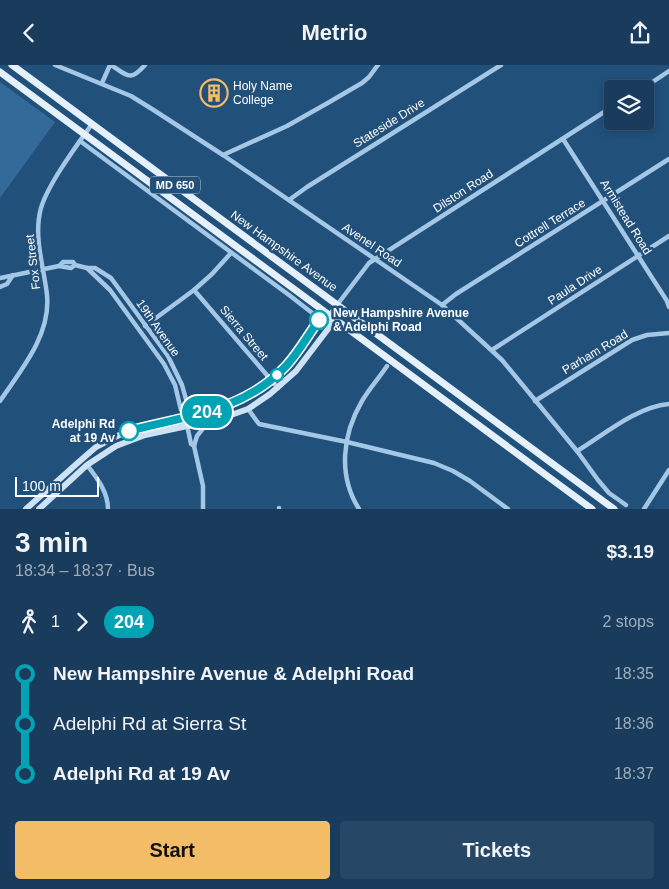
<!DOCTYPE html>
<html lang="en">
<head>
<meta charset="utf-8">
<style>
  body { margin:0; font-family:Arial,sans-serif; background:#264765; color:#f1f3f6; height:100vh; display:flex; flex-direction:column; font-size:19px; white-space:nowrap }
  * { box-sizing:border-box; margin:0 }
  p { font-size:16px; color:#9fadbb }
  .icon { flex:none; width:28px; height:28px; fill:none; stroke:currentColor; stroke-width:2; stroke-linecap:round; stroke-linejoin:round }
  .map { position:relative; height:444px; overflow:hidden }
  .sheet { display:flex; flex-direction:column; background:#193c5c; flex:1 }
  .sheet>* { flex:none }
  .badge { padding:0 10px; border-radius:16px; font-size:18px; line-height:32px }
  .controls { position:absolute; left:604px; top:15px; display:grid; gap:10px }
  .controls a { display:grid; place-items:center; width:50px; height:50px; border-radius:5px; background:#193c5c; box-shadow:0 2px 8px #0003,0 0 0 1px #375672; font-size:25px }
  .scale { position:absolute; left:15px; bottom:12px; width:84px; box-sizing:border-box; padding-left:5px; border:2px solid #fff; border-top:0; font-size:14px; line-height:18px; white-space:nowrap; color:#fff; -webkit-text-stroke:4px #21507b; paint-order:stroke }
  .map>.badge { position:absolute; translate:-50% -50%; box-shadow:0 0 0 2px #fff }
  .legs { display:flex; align-items:center; gap:8px; height:55px; padding:0 15px; font-size:16px }
  .legs p { margin-inline-start:auto }
  .summary { display:flex; align-items:center; justify-content:space-between; height:85px; padding:0 15px }
  h1 { font-size:28px; font-weight:700; line-height:38px }
  .cta { display:flex; gap:10px; margin-top:auto; padding:10px 15px }
  .cta a { flex:1; height:58px; border-radius:5px; background:#f2bd66; color:#111; font-size:20px; font-weight:700; line-height:58px; text-align:center }
  .cta a+a { background:#264765; color:#f1f3f6 }
  ul { padding:0 15px; list-style:none }
  li { display:flex; align-items:center; gap:18px; height:50px; font-size:19px }
  li i { display:grid; place-items:center; width:8px; height:100%; margin:0 6px; background:currentColor }
  li i::after { content:''; width:12px; height:12px; margin:-6px; border:4px solid; border-radius:50%; background:#193c5c }
  li p { margin-inline-start:auto }
  li:first-child i { background:linear-gradient(#0000 50%,currentColor 0) }
  li:last-child i { background:linear-gradient(currentColor 50%,#0000 0) }
  header { display:flex; justify-content:space-between; align-items:center; height:65px; padding:0 15px; background:#193c5c; font-size:22px; font-weight:700 }
  .map>svg:first-child { display:block }
  .green { fill:#346a99 }
  .lines { fill:none; stroke-linecap:round; stroke-linejoin:round }
  .street { stroke:#a4c7e6; stroke-width:4.5 }
  .secondary { stroke:#cee2f5; stroke-width:6 }
  .primary { stroke:#e5f0fd; stroke-width:7 }
  .line-1-casing { stroke:#fff; stroke-width:11 }
  .line-1 { stroke:#00a3b4; stroke-width:8 }
  .stop-1-dot { fill:#fff; stroke:#00a3b4; stroke-width:2.5 }
  .labels { text-anchor:middle; stroke-width:5; stroke-linejoin:round; paint-order:stroke }
  .shield { fill:#21507b; stroke:#bccad7; stroke-width:1 }
  .shield-label { font-size:11px; font-weight:bold; fill:#fff }
  .poi-label { font-size:12px; fill:#fff; stroke:#21507b; text-anchor:start }
  .street-label { font-size:12px; fill:#fff; stroke:#21507b }
  .stop-label { font-size:12px; font-weight:bold; fill:#fff; stroke:#21507b; text-anchor:start }
</style>
</head>
<body>
<header><svg class="icon" aria-label="back" viewBox="0 0 24 24"><path d="M15 5l-7 7 7 7"/></svg>Metrio<svg class="icon" aria-label="share" viewBox="0 0 24 24"><path d="M12 15V3M7 8l5-5 5 5M5 13v7h14v-7"/></svg></header>
<div class="map">
<svg width="669" height="444" viewBox="0 0 669 444">
  <rect width="100%" height="100%" fill="#21507b"/>
  <path class="green" d="M 0,17 L 55,57 L 0,133 Z"/>
  <g class="lines">
    <g class="street">
      <path d="M 55,0 L 131,31 L 152,44 L 223,90 L 442,240 L 502,295 L 577,386 L 598,415 L 609,428 L 626,440"/>
      <path d="M 111,0 C 128,11 130,17 145,0"/>
      <path d="M 102,18 L 110,0"/>
      <path d="M 642,24 L 669,6"/>
      <path d="M 563,74 L 667,236 L 669,242"/>
      <path d="M 80,76 L 289,230 L 320,254"/>
      <path d="M 223,90 L 287,61 L 326,39 L 362,18 L 369,12 L 378,0"/>
      <path d="M 289,135 L 307,122 L 501,0"/>
      <path d="M 59,201 L 71,203 L 75,200"/>
      <path d="M 87,203 L 110,225 L 164,299 L 175,320 L 181,345 L 188,353"/>
      <path d="M 0,213 L 59,201 L 63,197 L 73,197 L 75,200 L 87,203 L 95,203 L 111,213 L 168,291 L 182,320 L 189,345 L 187,360 L 191,379 L 194,381 L 203,421 L 203,444"/>
      <path d="M 0,222 L 7,219 L 13,210"/>
      <path d="M 194,225 L 278,323"/>
      <path d="M 337,240 L 369,198 L 612,42"/>
      <path d="M 442,240 L 456,229 L 669,94"/>
      <path d="M 145,261 L 194,225 L 212,209 L 231,188"/>
      <path d="M 492,285 L 669,171"/>
      <path d="M 0,336 C 21,305 51,270 47,230 C 44,202 33,172 41,143 C 48,119 77,80 92,59"/>
      <path d="M 535,336 L 632,275 L 647,270 L 669,268"/>
      <path d="M 248,344 L 259,359 L 347,377 L 434,398 L 453,406 L 470,416 L 508,444"/>
      <path d="M 194,381 L 197,371 L 208,357"/>
      <path d="M 577,386 C 605,369 636,342 669,339"/>
      <path d="M 87,400 C 97,413 108,427 108,444"/>
      <path d="M 279,443 L 279,444"/>
      <path d="M 359,444 C 338,411 342,370 362,336 C 369,324 379,313 387,301"/>
      <path d="M 644,444 L 669,405"/>
    </g>
    <g class="secondary">
      <path d="M 26,444 L 81,395 L 96,382 L 115,372 L 129,366 L 188,353 L 236,337 L 261,324 L 286,300 L 320,254 L 331,250"/>
      <path d="M 39,444 L 87,400 L 116,381 L 145,370 L 215,355 L 231,350 L 248,344 L 270,329 L 296,306 L 328,264 L 331,250 L 337,240"/>
    </g>
    <g class="primary">
      <path d="M 12,0 L 614,444"/>
      <path d="M 0,7 L 592,444"/>
    </g>
  </g>
  <g class="lines">
    <g class="line-1-casing">
      <path id="line-1" d="M 129,366 C 186,351 244,346 286,301 C 299,287 308,270 319,255"/>
    </g>
    <use href="#line-1" class="line-1"/>
  </g>
  <defs>
    <g id="building-ring" transform="scale(1.4375)"><circle r="9.5" fill="#21507b" stroke="#f2bd66" stroke-width="1.5"/><path d="M-4-6H4V6H1V3H-1V6H-4ZM-2.5-4.3h1.7v1.8h-1.7ZM.8-4.3h1.7v1.8H.8ZM-2.5-1h1.7V.8h-1.7ZM.8-1h1.7V.8H.8Z" fill="#f2bd66"/></g>
  </defs>
  <g fill-rule="evenodd">
    <use href="#building-ring" x="214" y="28"/>
  </g>
  <g class="stop-1-dot">
    <circle cx="319" cy="255" r="9"/>
    <circle cx="277" cy="310" r="6"/>
    <circle cx="129" cy="366" r="9"/>
  </g>
  <g class="labels">
    <rect class="shield" x="150" y="111.5" width="50" height="17" rx="4"/>
    <g class="shield-label">
      <text x="175" y="124">MD 650</text>
    </g>
    <g class="poi-label">
      <text x="233" y="25">Holy Name<tspan x="233" dy="14">College</tspan></text>
    </g>
    <g class="street-label">
      <text transform="translate(389 58) rotate(-32)" y="4">Stateside Drive</text>
      <text transform="translate(463 126) rotate(-33)" y="4">Dilston Road</text>
      <text transform="translate(626 152) rotate(58)" y="4">Armistead Road</text>
      <text transform="translate(550 158) rotate(-32)" y="4">Cottrell Terrace</text>
      <text transform="translate(372 180) rotate(34)" y="4">Avenel Road</text>
      <text transform="translate(284 186) rotate(36)" y="4">New Hampshire Avenue</text>
      <text transform="translate(33 197) rotate(-97)" y="4">Fox Street</text>
      <text transform="translate(575 220) rotate(-33)" y="4">Paula Drive</text>
      <text transform="translate(158 263) rotate(55)" y="4">19th Avenue</text>
      <text transform="translate(244 268) rotate(50)" y="4">Sierra Street</text>
      <text transform="translate(595 287) rotate(-31)" y="4">Parham Road</text>
    </g>
    <g class="stop-label">
      <text x="333" y="252">New Hampshire Avenue<tspan x="333" dy="14">&amp; Adelphi Road</tspan></text>
      <text x="115" y="363" text-anchor="end">Adelphi Rd<tspan x="115" dy="14">at 19 Av</tspan></text>
    </g>
  </g>
</svg>
<div class="controls">
<a><svg class="icon" aria-label="layers" viewBox="0 0 24 24"><path d="M12 4l9 5-9 5-9-5zM3 14l9 5 9-5"/></svg></a>
</div>
<div class="scale">100 m</div>
<b class="badge" style="left:207px;top:347px;background:#00a3b4;color:#fff">204</b>
</div>
<section class="sheet">
<div class="summary"><div><h1>3 min</h1><p>18:34 – 18:37 · Bus</p></div><b>$3.19</b></div>
<div class="legs"><svg class="icon" aria-label="walk" viewBox="0 0 24 24"><circle cx="13" cy="4" r="2"/><path d="M13 8l-2 6 4 7M11 14l-3 7M7 12l3-4h3l4 4"/></svg>1<svg class="icon" aria-label="forward" viewBox="0 0 24 24"><path d="M9 5l7 7-7 7"/></svg><b class="badge" style="background:#00a3b4;color:#fff">204</b><p>2 stops</p></div>
<ul>
<li><i style="color:#00a3b4"></i><b>New Hampshire Avenue &amp; Adelphi Road</b><p>18:35</p></li>
<li><i style="color:#00a3b4"></i><span>Adelphi Rd at Sierra St</span><p>18:36</p></li>
<li><i style="color:#00a3b4"></i><b>Adelphi Rd at 19 Av</b><p>18:37</p></li>
</ul>
<div class="cta"><a>Start</a><a>Tickets</a></div>
</section>
</body>
</html>
